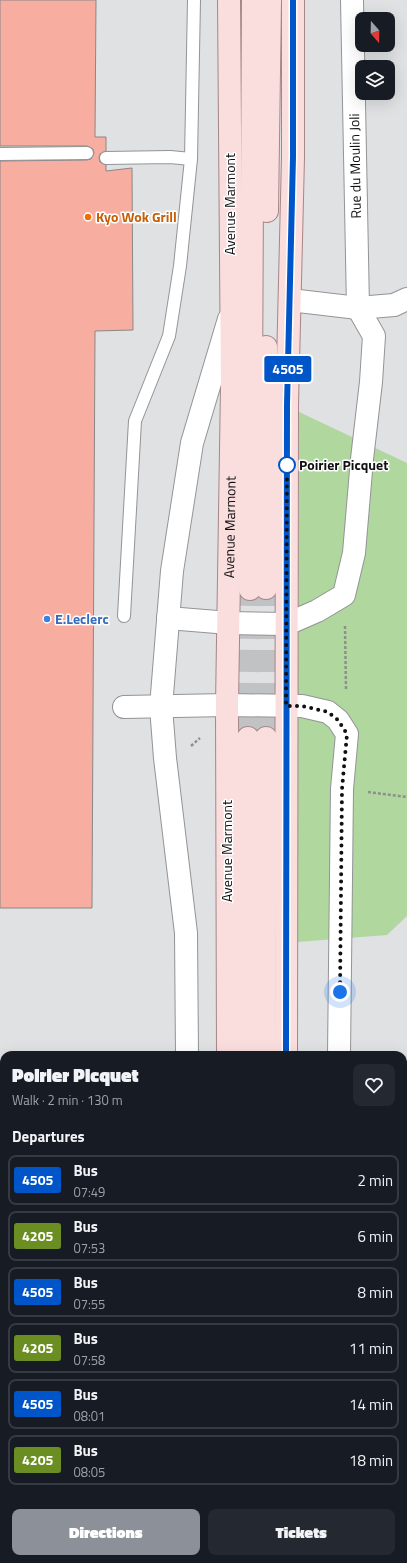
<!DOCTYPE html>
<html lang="en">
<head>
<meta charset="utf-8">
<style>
  body { margin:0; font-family:"Titillium Web",sans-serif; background:#242831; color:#f1f3f6; height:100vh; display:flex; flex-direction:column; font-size:15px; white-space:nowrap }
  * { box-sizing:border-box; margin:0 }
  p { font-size:13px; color:#9ea1a6 }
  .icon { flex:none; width:22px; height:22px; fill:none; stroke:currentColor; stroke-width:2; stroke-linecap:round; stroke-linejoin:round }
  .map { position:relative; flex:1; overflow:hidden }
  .drawer { position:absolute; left:0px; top:1051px; width:407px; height:512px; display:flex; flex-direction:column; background:#171b24; border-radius:12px 12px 0 0; box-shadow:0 4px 16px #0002 }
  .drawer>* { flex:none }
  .badge { padding:0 8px; border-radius:3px; font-size:14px; line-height:26px }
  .needle { width:26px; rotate:160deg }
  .fabs { position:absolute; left:355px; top:12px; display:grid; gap:8px }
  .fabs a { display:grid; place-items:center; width:40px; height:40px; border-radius:8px; background:#171b24; box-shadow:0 4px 16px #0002; font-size:20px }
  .you { position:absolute; width:20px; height:20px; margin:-10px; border:3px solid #fff; border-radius:50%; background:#1a73e8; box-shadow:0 0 0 6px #1a73e833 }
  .map>.badge { position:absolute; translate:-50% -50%; box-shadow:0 0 0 2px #fff }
  h2 { padding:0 12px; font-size:15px; line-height:36px }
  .round { display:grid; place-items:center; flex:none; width:42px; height:42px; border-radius:8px; background:#242831 }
  .overview { display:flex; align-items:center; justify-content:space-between; height:68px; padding:0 12px }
  h1 { font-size:19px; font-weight:800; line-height:30px }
  .cta { display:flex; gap:8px; margin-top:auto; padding:8px 12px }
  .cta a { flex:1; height:46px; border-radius:8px; background:#8c9099; color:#fff; font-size:16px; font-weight:800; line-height:46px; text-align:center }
  .cta a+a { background:#242831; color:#f1f3f6 }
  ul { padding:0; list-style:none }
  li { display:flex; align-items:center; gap:12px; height:50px; margin:0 8px 6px; padding:0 4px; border:2px solid #363941; border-radius:8px }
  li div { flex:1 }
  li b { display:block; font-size:15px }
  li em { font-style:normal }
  li .badge { min-width:44px; font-weight:700; text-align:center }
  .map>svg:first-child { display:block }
  .green { fill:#afd79e }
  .building { fill:#f7ad9f; stroke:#8b8787 }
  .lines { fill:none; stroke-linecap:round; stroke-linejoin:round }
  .primary-tunnel { stroke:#c0c2c4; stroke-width:22; stroke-dasharray:22 11; stroke-linecap:butt }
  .service-casing { stroke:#939497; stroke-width:14 }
  .minor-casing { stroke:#939497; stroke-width:24 }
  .primary-casing { stroke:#a68687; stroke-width:24 }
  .path { stroke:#8e8f90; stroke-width:2.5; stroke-dasharray:3 2; stroke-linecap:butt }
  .service { stroke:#fff; stroke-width:12 }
  .minor { stroke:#fff; stroke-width:22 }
  .primary { stroke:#fadddd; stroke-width:22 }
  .line-casing { stroke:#fff; stroke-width:9 }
  .line { stroke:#0055c8; stroke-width:6 }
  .walk { stroke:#101011; stroke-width:4; stroke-dasharray:0 7.2 }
  .food-dot { fill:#e8710a; stroke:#fff; stroke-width:1.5 }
  .stop-dot { fill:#fff; stroke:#0055c8; stroke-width:2 }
  .shop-dot { fill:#3f7fe0; stroke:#fff; stroke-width:1.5 }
  .labels { text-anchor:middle; stroke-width:3; stroke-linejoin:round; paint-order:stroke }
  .street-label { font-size:14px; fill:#101011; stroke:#fff }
  .food-label { font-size:14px; font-weight:bold; fill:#c56008; stroke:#fff; text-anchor:start }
  .stop-label { font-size:14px; font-weight:bold; fill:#101011; stroke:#fff; text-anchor:start }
  .shop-label { font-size:14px; font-weight:bold; fill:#366cbe; stroke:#fff; text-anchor:start }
</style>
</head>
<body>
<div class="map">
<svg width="407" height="1563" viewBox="0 0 407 1563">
  <rect width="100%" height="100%" fill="#dfe1e3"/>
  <g class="green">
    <path d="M 299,412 L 407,463 L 407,916 L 387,935 L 297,942 Z"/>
    <path d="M 403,1353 L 407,1354 L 407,1563 L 310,1563 L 310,1559 L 403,1559 Z"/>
  </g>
  <path class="building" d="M 0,0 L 96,0 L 95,137 L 106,137 L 106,151 L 100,154 L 99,158 L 100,162 L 106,165 L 106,171 L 132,168 L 133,330 L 95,331 L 92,908 L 0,908 L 0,161 L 87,160 L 91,159 L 94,153 L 93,149 L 87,146 L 0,146 Z"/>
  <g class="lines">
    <g class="primary-tunnel">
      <path d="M 248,738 L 250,589"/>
      <path d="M 266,738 L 266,588"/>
    </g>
    <g class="service-casing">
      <g id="service">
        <path d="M 0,154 L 87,153"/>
        <path d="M 106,158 L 170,157 L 191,159"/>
        <path d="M 124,616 L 135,421 L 169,336 L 180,266 L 191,159 L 194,0"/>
      </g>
    </g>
    <g class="minor-casing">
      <g id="minor">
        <path d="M 290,300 L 358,308 L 394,305 L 407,299"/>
        <path d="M 168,618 L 229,623 L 287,624 L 317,611 L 344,595 L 354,553 L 362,459 L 371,382 L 374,336 L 358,308 L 352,0"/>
        <path d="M 124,707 L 227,705 L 302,706 L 328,712 L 338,720 L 347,734 L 342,789 L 339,1055"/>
        <path d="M 187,1055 L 186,933 L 165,758 L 161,707 L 172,571 L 192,443 L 229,319"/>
        <path d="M 0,1175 L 4,1176"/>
        <path d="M 403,1334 L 407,1335"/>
      </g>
    </g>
    <g class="primary-casing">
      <g id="primary">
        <path d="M 267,211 L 270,0"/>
        <path d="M 266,588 L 266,347"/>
        <path d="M 250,589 L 253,0"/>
        <path id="s1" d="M 228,1055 L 227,705 L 232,386 L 229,0"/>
        <path d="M 247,1055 L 248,738"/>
        <path d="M 264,1055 L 266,738"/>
        <path d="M 286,1055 L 287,405 L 293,157 L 293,0"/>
        <path d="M 264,1559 L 265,1563"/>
      </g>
    </g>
    <g class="path">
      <path d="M 345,626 L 346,691"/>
      <path d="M 191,746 L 200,738"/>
      <path d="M 368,792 L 407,797"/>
    </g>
    <use href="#service" class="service"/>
    <use href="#minor" class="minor"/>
    <use href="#primary" class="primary"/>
  </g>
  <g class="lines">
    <g class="line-casing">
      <path id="line" d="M 286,1055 L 287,405 L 293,157 L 293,0"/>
    </g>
    <use href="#line" class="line"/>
    <path class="walk" d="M 287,465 L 286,706 L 302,706 L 328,712 L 338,720 L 347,734 L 342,789 L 340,992"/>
  </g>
  <circle class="food-dot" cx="88" cy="217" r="4"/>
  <circle class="stop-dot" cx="287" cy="465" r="8"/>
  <circle class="shop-dot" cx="47" cy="619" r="4"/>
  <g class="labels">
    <g class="street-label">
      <text transform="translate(355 166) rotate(-91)" y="5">Rue du Moulin Joli</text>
      <text transform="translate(230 204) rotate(-90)" y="5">Avenue Marmont</text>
      <text dy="5" stroke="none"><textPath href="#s1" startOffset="528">Avenue Marmont</textPath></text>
      <text transform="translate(227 851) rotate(-90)" y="5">Avenue Marmont</text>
    </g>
    <g class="food-label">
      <text x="96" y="222">Kyo Wok Grill</text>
    </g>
    <g class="stop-label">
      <text x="299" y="470">Poirier Picquet</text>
    </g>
    <g class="shop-label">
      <text x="55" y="624">E.Leclerc</text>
    </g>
  </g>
</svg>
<div class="fabs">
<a><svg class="needle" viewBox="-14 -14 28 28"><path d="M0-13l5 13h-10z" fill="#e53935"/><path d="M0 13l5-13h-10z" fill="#9ea1a6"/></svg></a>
<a><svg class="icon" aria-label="layers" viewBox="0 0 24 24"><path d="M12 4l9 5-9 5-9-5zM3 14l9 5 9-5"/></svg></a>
</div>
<div class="you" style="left:340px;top:992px"></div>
<b class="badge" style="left:288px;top:369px;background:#0055c8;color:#fff">4505</b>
<section class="drawer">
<div class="overview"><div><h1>Poirier Picquet</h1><p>Walk · 2 min · 130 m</p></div><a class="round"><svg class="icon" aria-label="heart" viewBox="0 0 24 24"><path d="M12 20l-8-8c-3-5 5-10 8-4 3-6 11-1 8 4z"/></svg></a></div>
<h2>Departures</h2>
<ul>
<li><span class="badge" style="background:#0055c8;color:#fff">4505</span><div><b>Bus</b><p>07:49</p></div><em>2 min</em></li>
<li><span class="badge" style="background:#6b8e23;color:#fff">4205</span><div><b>Bus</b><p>07:53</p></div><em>6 min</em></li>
<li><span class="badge" style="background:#0055c8;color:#fff">4505</span><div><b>Bus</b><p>07:55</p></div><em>8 min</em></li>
<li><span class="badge" style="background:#6b8e23;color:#fff">4205</span><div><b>Bus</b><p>07:58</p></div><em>11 min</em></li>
<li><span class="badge" style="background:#0055c8;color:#fff">4505</span><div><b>Bus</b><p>08:01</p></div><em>14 min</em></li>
<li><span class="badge" style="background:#6b8e23;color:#fff">4205</span><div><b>Bus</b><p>08:05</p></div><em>18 min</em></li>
</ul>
<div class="cta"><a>Directions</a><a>Tickets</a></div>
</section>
</div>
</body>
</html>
